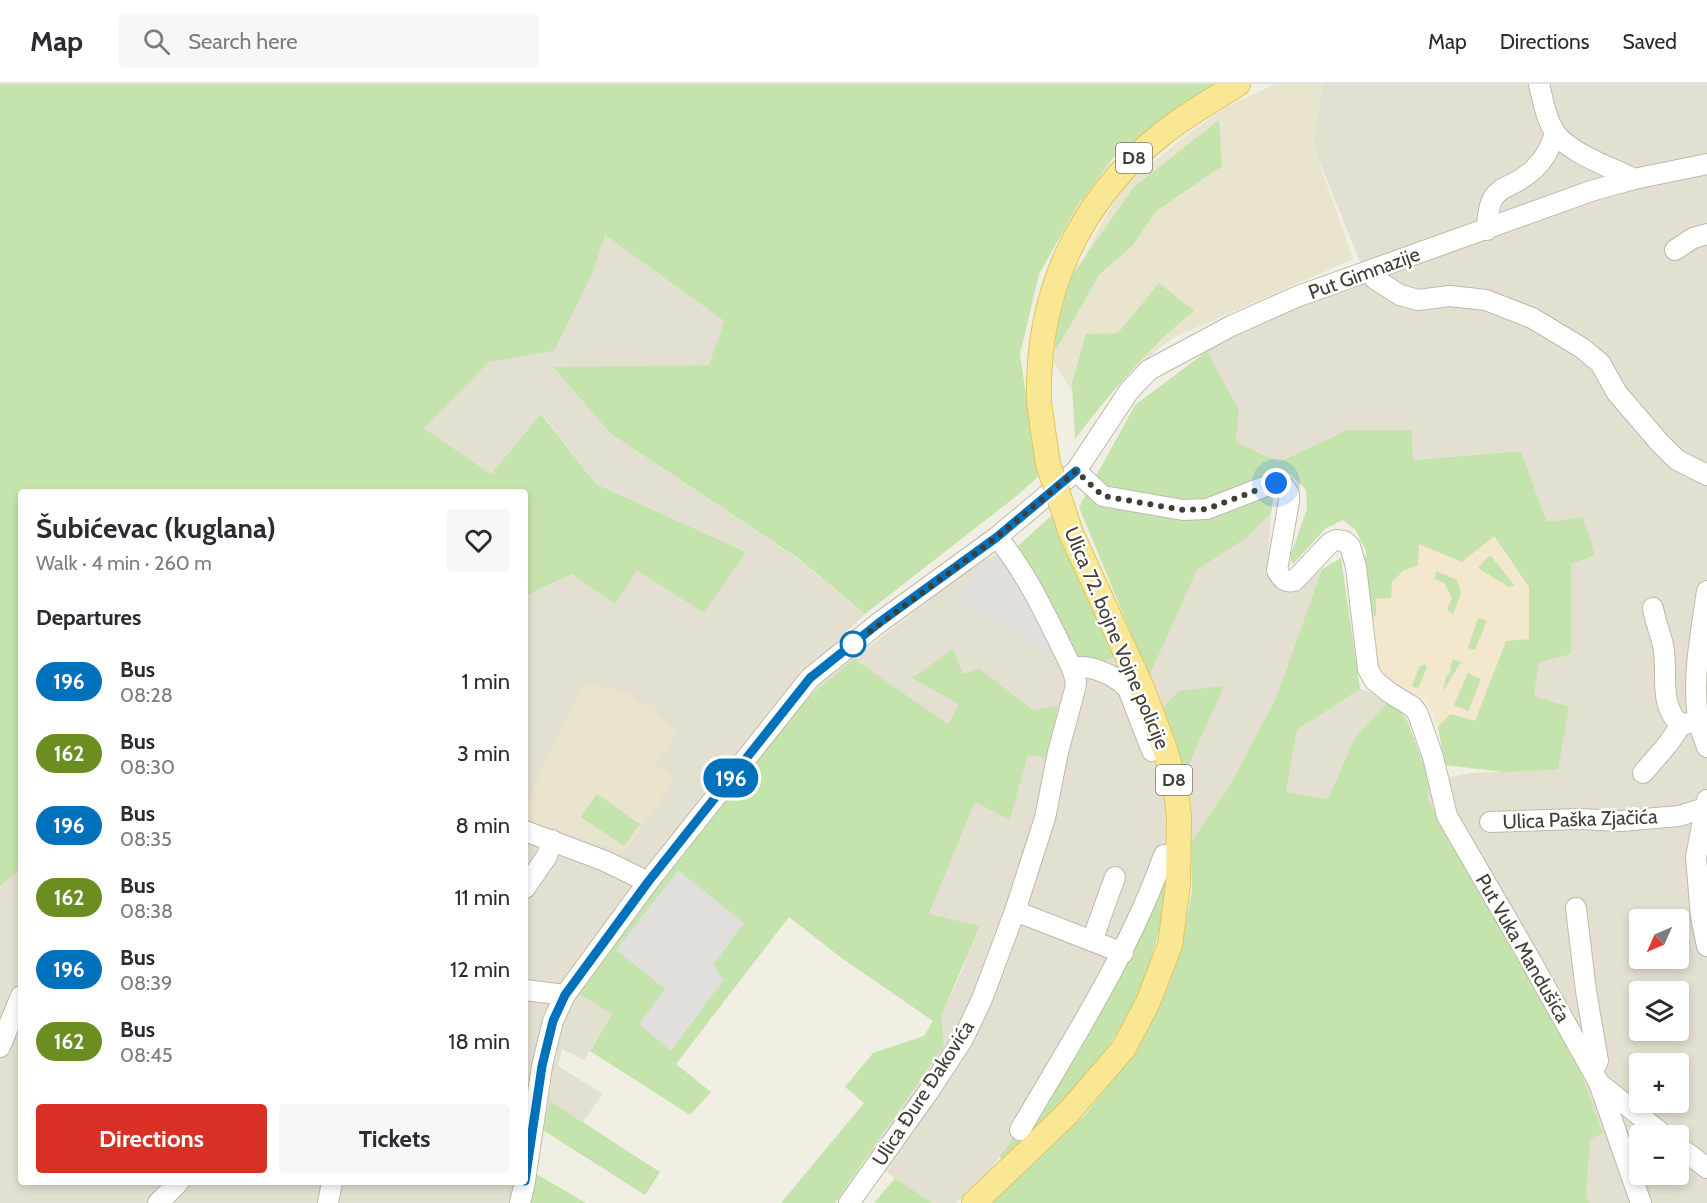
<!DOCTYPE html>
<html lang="en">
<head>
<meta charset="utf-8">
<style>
  body { margin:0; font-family:Cabin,sans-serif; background:#f7f7f7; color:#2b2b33; height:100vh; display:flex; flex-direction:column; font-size:22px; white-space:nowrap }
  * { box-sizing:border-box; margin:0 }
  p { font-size:20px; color:#7c7c81 }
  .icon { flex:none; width:33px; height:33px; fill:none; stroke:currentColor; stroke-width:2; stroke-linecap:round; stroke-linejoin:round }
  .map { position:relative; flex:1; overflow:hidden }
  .details { position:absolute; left:18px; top:405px; width:510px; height:696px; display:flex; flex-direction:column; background:#fff; border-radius:6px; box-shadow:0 3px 9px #0003 }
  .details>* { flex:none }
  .badge { padding:0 12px; border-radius:20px; font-size:21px; line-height:39px }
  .needle { width:39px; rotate:225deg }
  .fabs { position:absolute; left:1629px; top:825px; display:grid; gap:12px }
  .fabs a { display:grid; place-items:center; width:60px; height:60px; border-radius:6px; background:#fff; box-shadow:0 3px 9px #0003; font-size:30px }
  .you { position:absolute; width:30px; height:30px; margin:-15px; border:4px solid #fff; border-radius:50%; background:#1a73e8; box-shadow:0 0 0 9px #1a73e833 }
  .map>.badge { position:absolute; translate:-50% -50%; box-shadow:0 0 0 3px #fff }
  h2 { padding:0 18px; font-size:22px; line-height:54px }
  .round { display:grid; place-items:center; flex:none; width:63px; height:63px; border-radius:6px; background:#f7f7f7 }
  .headline { display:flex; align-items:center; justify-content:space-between; height:102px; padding:0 18px }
  h1 { font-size:28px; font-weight:700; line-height:45px }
  .button { display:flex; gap:12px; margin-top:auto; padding:12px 18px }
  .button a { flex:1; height:69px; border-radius:6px; background:#d93025; color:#fff; font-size:24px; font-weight:700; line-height:69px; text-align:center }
  .button a+a { background:#f7f7f7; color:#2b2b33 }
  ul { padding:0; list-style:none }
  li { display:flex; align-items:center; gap:18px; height:72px; padding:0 18px }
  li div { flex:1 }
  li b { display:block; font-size:22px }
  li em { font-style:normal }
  li .badge { min-width:66px; font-weight:700; text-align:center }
  header { display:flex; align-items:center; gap:36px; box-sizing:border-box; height:84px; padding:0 30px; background:#fff; border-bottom:2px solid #e1e1e2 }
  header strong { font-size:28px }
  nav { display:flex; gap:33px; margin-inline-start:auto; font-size:21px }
  .search { width:420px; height:54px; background:#f7f7f7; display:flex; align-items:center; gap:15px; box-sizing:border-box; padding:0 21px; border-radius:6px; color:#7c7c81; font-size:22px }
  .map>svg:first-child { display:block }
  .residential { fill:#e4e0d1; fill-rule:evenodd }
  .commercial { fill:#f3e7ce }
  .education { fill:#e9e4cd }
  .green { fill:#c5e4ad }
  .parking { fill:#e1dfdb }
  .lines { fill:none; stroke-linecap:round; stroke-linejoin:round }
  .minor-casing { stroke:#beb9a9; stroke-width:22 }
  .major-casing { stroke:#ddc664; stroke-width:26 }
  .minor { stroke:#fff; stroke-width:20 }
  .major { stroke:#fae793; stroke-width:24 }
  .major-bridge-casing { stroke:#ddc664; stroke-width:26; stroke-linecap:butt }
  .major-bridge { stroke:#fae793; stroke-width:24 }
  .line-casing { stroke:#fff; stroke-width:14 }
  .line { stroke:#0072bc; stroke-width:9 }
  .walk { stroke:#423e34; stroke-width:6; stroke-dasharray:0 10.8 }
  .stop-dot { fill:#fff; stroke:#0072bc; stroke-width:3 }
  .labels { text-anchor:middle; stroke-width:5; stroke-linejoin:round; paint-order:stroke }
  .shield { fill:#fff; stroke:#7b7871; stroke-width:1.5 }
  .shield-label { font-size:18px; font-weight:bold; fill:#423e34 }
  .street-label { font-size:20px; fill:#423e34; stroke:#fff }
</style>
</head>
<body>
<header>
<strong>Map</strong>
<div class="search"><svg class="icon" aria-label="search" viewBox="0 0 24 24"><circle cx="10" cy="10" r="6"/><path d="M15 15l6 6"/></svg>Search here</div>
<nav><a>Map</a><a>Directions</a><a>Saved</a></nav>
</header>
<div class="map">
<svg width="1707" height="1119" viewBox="0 0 1707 1119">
  <rect width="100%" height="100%" fill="#f1eee3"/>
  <g class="residential">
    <path d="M 1323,0 L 1707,0 L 1707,1119 L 1591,1119 L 1586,1114 L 1590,1055 L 1462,778 L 1428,713 L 1430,697 L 1470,689 L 1558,686 L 1534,612 L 1539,577 L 1571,570 L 1571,480 L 1547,438 L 1521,367 L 1413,376 L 1412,347 L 1347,346 L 1279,378 L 1236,358 L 1239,326 L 1207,267 L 1219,255 L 1366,192 L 1313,62 ZM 1640,836 L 1678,836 L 1678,874 L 1640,874 ZM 1640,908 L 1678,908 L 1678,946 L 1640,946 ZM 1640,980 L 1678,980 L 1678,1018 L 1640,1018 ZM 1640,1052 L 1678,1052 L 1678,1090 L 1640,1090 Z"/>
    <path d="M 605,151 L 724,237 L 709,282 L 554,284 L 611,350 L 799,476 L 865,530 L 838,556 L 853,575 L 979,478 L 1018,462 L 1081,588 L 1117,572 L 1134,609 L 1164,701 L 1170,755 L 1034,1026 L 977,1104 L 955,1119 L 933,1119 L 895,1094 L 868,1072 L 944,962 L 941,932 L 960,891 L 980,842 L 929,831 L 975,717 L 1010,735 L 1028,671 L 1048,674 L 1058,622 L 1033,626 L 980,585 L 949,640 L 578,909 L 612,930 L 584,976 L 562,965 L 558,982 L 603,1010 L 583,1038 L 550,1018 L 528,1119 L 0,1119 L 0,802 L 21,786 L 21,1098 L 525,1098 L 525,512 L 572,490 L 637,485 L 746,468 L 596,400 L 542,330 L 491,390 L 424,344 L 489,278 L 554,267 L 594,186 Z"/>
    <path d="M 1271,429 L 1267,490 L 1270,496 L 1292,505 L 1322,485 L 1276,614 L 1229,703 L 1191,758 L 1190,737 L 1160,626 L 1149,593 L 1197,486 L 1248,453 Z"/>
    <path d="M 1360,605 L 1391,615 L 1355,653 L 1328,715 L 1286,708 L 1297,646 Z"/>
  </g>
  <path class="commercial" d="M 1493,452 L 1529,503 L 1529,555 L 1506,557 L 1475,637 L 1450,630 L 1438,643 L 1426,616 L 1378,593 L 1368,534 L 1376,515 L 1392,498 L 1403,487 L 1418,481 L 1419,460 Z"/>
  <g class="education">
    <path d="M 1275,0 L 1323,0 L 1313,62 L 1353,175 L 1175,253 L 1160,263 L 1086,332 L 1053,276 L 1065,215 L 1098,146 L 1123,103 L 1188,50 L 1228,22 Z"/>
    <path d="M 584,598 L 629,609 L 679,647 L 653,679 L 675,695 L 624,768 L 525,735 L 525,728 L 541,686 Z"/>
  </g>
  <g class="green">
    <path d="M 0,0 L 1217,0 L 1158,38 L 1114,73 L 1078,121 L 1039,190 L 1020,270 L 1038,393 L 1019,410 L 865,530 L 799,475 L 611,350 L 553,283 L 709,281 L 724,237 L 605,151 L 594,186 L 554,267 L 489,278 L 424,344 L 491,390 L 541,330 L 596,400 L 746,468 L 704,529 L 637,486 L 615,520 L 572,490 L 525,512 L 525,408 L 21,408 L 21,786 L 0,802 Z"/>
    <path d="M 1219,36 L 1222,82 L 1156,127 L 1133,161 L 1100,190 L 1055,267 L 1058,211 L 1134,103 Z"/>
    <path d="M 1159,199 L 1194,227 C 1151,260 1108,312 1075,355 L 1072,299 L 1086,250 L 1118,249 Z"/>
    <path d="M 1207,267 L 1239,326 L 1236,358 L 1279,378 L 1347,346 L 1412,346 L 1413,376 L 1521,367 L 1547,438 L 1583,433 L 1595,471 L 1571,480 L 1571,570 L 1539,578 L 1534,612 L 1569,623 L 1558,686 L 1503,688 L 1445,681 L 1438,643 L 1450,630 L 1475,637 L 1506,557 L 1529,555 L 1529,503 L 1494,452 L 1462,478 L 1419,460 L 1418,481 L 1403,487 L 1392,498 L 1391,514 L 1376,515 L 1376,532 L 1368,534 L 1364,492 L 1366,467 L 1355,445 L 1343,436 L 1326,444 L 1293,480 L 1290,473 L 1307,425 L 1306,406 L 1290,390 L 1278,386 L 1271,429 L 1248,453 L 1197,486 L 1149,593 L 1079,423 L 1135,321 Z"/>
    <path d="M 1052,431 L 1117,572 L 1082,588 L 1018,462 Z"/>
    <path d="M 1490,471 L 1515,502 L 1509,503 L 1478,484 Z"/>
    <path d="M 1341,474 L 1360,605 L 1297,646 L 1286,708 L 1328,715 L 1355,653 L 1391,615 L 1407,636 L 1430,697 L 1428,714 L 1462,778 L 1573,968 L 1603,1049 L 1590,1055 L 1586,1113 L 1591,1119 L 992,1119 L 1085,1031 L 1136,967 L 1162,918 L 1181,864 L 1192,807 L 1191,758 L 1229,703 L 1276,614 L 1322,485 Z"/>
    <path d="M 1436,487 L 1457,496 L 1461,509 L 1453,531 L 1447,525 L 1452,514 L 1444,499 L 1435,495 Z"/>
    <path d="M 1478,534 L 1487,537 L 1475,566 L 1468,564 Z"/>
    <path d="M 953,565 L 963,590 L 980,585 L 1033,626 L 1058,621 L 1049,674 L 1028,671 L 1010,736 L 975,718 L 929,830 L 980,842 L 941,932 L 944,962 L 835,1119 L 781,1119 L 864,1019 L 845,1003 L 873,969 L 924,952 L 933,937 L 843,875 L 789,833 L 676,980 L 711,1008 L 690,1031 L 590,967 L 612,930 L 577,909 L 652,805 L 802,618 L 854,575 L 948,640 L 959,620 L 912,594 Z"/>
    <path d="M 1453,575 L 1461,578 L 1443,607 L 1446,592 L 1451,587 L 1450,582 Z"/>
    <path d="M 1425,580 L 1427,583 L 1419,603 L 1416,604 L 1412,602 L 1419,583 Z"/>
    <path d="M 1468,589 L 1481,595 L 1468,627 L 1454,621 Z"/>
    <path d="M 1224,602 L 1182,696 L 1160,626 L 1179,607 Z"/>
    <path d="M 597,710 L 640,740 L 624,762 L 581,733 Z"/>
    <path d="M 1162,793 L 1168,796 C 1157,880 1131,941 1076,1005 C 1054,1030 1028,1053 1005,1076 L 999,1073 L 1034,1026 Z"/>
    <path d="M 550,1017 L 660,1088 L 645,1111 L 543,1046 Z"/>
    <path d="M 533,1088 L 586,1119 L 528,1119 Z"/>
    <path d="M 895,1094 L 933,1119 L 874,1119 Z"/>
  </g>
  <g class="parking">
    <path d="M 987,476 L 1005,478 L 1031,502 L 1054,574 L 953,513 Z"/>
    <path d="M 678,786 L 744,839 L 713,881 L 724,895 L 671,967 L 639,940 L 665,905 L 616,866 Z"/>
  </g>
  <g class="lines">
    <g class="minor-casing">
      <g id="minor">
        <path d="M 1539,0 C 1543,16 1546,36 1556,50 C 1570,69 1612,84 1634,95"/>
        <path d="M 1487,146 C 1488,95 1507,111 1534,85 C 1545,75 1551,63 1555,49"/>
        <path d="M 1675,166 L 1693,154 L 1707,150"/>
        <path d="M 1370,187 L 1375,195 L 1400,211 L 1418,216 L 1450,212 L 1486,216 L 1532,234 L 1582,264 L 1600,279 L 1617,309 L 1659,358 L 1677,376 L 1707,391"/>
        <path d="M 1076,387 L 1103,412 L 1183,426 L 1207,425 L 1266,402 L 1276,399 L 1284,402 L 1289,410 L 1289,417 L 1277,486 C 1281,494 1284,499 1294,497 L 1330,459 L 1336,456 L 1344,457 L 1350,462 L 1356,483 L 1368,585 L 1374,596 L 1390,609 L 1413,623 L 1418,630 L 1433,673 L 1447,732 L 1527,870 L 1599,999 L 1665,1052"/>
        <path d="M 1707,507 C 1701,549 1692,593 1698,635 C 1700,644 1704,654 1707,663"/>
        <path d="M 1653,524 C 1655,537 1660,548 1663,561 C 1669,589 1657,620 1681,641"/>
        <path d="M 1072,584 C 1090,580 1116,591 1128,605 L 1152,667"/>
        <path d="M 1643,689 L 1668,660 L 1681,641 L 1693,638"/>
        <path d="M 1707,716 L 1696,773 L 1701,833 L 1707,862"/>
        <path d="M 1490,738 L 1579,735 L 1621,737 L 1679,732 L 1705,724"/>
        <path d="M 525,747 L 605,777 L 648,798"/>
        <path d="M 525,804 L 547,772 L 552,756"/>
        <path d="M 1576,824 L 1586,907 L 1598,977 L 1596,981 L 1592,983"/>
        <path d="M 1015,827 L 1123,869"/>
        <path d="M 1092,857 L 1115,793"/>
        <path d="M 525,906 L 565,911"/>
        <path d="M 0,963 L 21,912"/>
        <path d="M 1599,999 L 1641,1119"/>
        <path d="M 1020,1046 C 1072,957 1129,869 1164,771"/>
        <path d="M 1678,1062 L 1707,1084"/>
        <path d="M 525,1097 L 542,982 L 553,937 L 565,911 L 648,798 L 810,594 L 880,538 L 997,453 L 1076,387 L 1129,307 L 1149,286 L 1231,242 L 1296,213 L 1591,107 L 1634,95 L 1707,80"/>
        <path d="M 158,1119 L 179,1098"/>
        <path d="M 328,1119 L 332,1098"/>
        <path d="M 520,1119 L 525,1098"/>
        <path d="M 849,1119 L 929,1007 L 963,955 L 982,915 L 1015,827 L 1045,734 L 1058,668 L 1075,605 L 1076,598 L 1072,584 C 1049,538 1029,492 997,453"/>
      </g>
    </g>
    <g class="major-casing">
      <g id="major">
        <path d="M 1039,319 C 1036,211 1077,118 1162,50 C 1186,31 1212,16 1238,0"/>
        <path d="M 974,1119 L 1068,1029 L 1124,964 L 1148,918 L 1170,861 L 1178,800 L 1179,733 L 1175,700 L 1165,665 L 1142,604 L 1071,449"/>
      </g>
    </g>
    <use href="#minor" class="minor"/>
    <use href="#major" class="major"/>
    <g class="major-bridge-casing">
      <path id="major-bridge" d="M 1039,319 L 1048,380 L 1071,449"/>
    </g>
    <use href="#major-bridge" class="major-bridge"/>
  </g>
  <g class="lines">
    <g class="line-casing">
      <path id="line" d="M 525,1097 L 542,982 L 553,937 L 565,911 L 648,798 L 810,594 L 880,538 L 997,453 L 1076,387"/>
    </g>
    <use href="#line" class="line"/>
    <path class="walk" d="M 853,560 L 997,453 L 1076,387 L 1103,412 L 1183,426 L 1207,425 L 1276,399"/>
  </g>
  <circle class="stop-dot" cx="853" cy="560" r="12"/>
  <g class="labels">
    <g class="shield">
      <rect x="1116" y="59" width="36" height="30" rx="4.5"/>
      <rect x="1156" y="681" width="36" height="30" rx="4.5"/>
    </g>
    <g class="shield-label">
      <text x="1134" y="80">D8</text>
      <text x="1174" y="702">D8</text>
    </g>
    <g class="street-label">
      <text transform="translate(1364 189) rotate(-20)" y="7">Put Gimnazije</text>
      <text transform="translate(1117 554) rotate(67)" y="7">Ulica 72. bojne Vojne policije</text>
      <text transform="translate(1580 735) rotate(-2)" y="7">Ulica Paška Zjačića</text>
      <text transform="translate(1523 864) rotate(60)" y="7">Put Vuka Mandušića</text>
      <text transform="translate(923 1009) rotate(-57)" y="7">Ulica Đure Đakovića</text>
    </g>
  </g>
</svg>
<div class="fabs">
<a><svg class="needle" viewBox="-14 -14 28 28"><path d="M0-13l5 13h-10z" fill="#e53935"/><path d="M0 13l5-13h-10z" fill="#7c7c81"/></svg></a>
<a><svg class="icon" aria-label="layers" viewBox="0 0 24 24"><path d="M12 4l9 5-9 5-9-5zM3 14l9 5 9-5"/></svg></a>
<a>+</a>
<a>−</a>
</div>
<div class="you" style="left:1276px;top:399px"></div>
<b class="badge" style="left:731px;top:694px;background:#0072bc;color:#fff">196</b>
<section class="details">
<div class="headline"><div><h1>Šubićevac (kuglana)</h1><p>Walk · 4 min · 260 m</p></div><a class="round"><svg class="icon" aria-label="heart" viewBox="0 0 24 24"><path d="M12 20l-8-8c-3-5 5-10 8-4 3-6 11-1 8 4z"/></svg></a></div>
<h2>Departures</h2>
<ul>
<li><span class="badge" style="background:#0072bc;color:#fff">196</span><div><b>Bus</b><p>08:28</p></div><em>1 min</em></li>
<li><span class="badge" style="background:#6b8e23;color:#fff">162</span><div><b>Bus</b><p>08:30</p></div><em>3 min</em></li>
<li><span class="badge" style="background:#0072bc;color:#fff">196</span><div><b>Bus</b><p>08:35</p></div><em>8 min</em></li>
<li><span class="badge" style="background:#6b8e23;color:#fff">162</span><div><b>Bus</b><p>08:38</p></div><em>11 min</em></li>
<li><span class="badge" style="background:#0072bc;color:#fff">196</span><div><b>Bus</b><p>08:39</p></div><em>12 min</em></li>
<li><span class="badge" style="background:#6b8e23;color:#fff">162</span><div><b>Bus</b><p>08:45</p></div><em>18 min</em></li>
</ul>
<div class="button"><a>Directions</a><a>Tickets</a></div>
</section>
</div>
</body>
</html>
